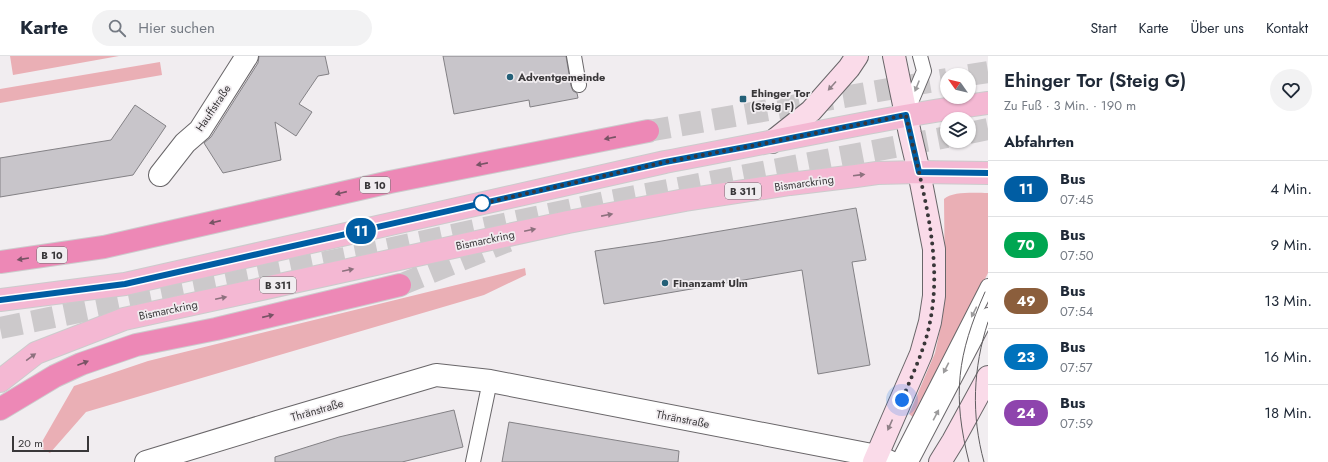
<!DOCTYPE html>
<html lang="de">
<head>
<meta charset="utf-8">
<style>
  body { margin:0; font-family:Jost,sans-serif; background:#f2f2f3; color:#1f2937; height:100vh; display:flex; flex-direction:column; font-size:15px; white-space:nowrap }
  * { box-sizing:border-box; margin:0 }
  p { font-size:13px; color:#747a83 }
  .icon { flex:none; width:22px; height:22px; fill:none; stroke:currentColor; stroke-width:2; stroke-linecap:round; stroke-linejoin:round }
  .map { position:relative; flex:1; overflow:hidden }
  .drawer { display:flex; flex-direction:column; background:#fff; width:340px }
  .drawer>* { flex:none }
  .badge { padding:0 8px; border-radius:13px; font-size:14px; line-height:26px }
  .needle { width:26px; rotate:304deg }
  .fabs { position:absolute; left:940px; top:12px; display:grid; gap:8px }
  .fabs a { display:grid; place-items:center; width:36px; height:36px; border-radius:50%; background:#fff; box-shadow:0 1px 3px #0004; font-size:20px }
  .scale { position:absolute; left:12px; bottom:10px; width:77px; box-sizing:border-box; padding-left:4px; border:2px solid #393739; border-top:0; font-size:11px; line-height:14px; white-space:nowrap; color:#393739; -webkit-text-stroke:3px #f1edf0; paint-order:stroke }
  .you { position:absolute; width:20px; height:20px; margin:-10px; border:3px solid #fff; border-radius:50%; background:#1a73e8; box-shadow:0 0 0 6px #1a73e833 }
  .map>.badge { position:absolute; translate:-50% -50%; box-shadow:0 0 0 2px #fff }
  h2 { padding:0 16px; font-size:15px; line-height:36px }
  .round { display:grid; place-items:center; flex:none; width:42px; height:42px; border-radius:21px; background:#f2f2f3 }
  .head { display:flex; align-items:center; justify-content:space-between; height:68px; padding:0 16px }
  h1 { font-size:19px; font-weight:600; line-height:30px }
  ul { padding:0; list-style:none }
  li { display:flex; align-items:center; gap:12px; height:56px; padding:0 16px; border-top:1px solid #e0e1e3 }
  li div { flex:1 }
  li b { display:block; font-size:15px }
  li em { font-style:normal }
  li .badge { min-width:44px; font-weight:700; text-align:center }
  header { display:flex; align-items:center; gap:24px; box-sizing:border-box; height:56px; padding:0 20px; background:#fff; border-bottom:1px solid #e0e1e3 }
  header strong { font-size:19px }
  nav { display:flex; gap:22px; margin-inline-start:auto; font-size:14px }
  .search { width:280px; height:36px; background:#f2f2f3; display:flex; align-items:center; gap:10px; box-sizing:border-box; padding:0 14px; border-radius:22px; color:#747a83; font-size:15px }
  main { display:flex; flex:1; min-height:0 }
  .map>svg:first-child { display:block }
  .green { fill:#eaafb5 }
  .building { fill:#c8c5ca; stroke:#838185 }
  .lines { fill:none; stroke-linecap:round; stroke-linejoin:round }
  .highway-tunnel { stroke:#ccc9cb; stroke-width:22; stroke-dasharray:22 11; stroke-linecap:butt }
  .lane-casing { stroke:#696669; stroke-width:16 }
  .street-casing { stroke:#696669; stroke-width:24 }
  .secondary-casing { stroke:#696669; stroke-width:24 }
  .primary-casing { stroke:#cccbcc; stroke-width:24 }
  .highway-casing { stroke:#cccbcc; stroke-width:24 }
  .lane { stroke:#fff; stroke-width:14 }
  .street { stroke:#fff; stroke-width:22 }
  .secondary { stroke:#fadbe9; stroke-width:22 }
  .primary { stroke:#f4b8d3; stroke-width:22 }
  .highway { stroke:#ed88b6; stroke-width:22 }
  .tram { stroke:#605d60; stroke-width:1 }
  .oneway { fill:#908188 }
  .oneway2 { fill:#9c9b9c }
  .oneway3 { fill:#785365 }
  .oneway4 { fill:#8d717e }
  .line-casing { stroke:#fff; stroke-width:9 }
  .line { stroke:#005da3; stroke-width:6 }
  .walk { stroke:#393739; stroke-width:4; stroke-dasharray:0 7.2 }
  .poi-dot { fill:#246078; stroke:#f1edf0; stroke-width:1.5 }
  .stop-dot { fill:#fff; stroke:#005da3; stroke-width:2 }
  .labels { text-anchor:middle; stroke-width:3.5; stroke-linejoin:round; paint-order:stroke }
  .shield { fill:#f1edf0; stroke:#706e70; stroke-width:1 }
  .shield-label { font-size:10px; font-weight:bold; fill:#393739 }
  .poi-label { font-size:11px; font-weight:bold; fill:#393739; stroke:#f1edf0; text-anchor:start }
  .street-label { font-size:11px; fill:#393739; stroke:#f1edf0 }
</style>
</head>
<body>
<header>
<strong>Karte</strong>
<div class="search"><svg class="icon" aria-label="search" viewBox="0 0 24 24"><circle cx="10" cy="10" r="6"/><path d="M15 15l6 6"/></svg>Hier suchen</div>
<nav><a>Start</a><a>Karte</a><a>Über uns</a><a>Kontakt</a></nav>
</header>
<main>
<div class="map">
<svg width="988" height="406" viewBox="0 0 988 406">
  <rect width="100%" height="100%" fill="#f1edf0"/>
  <g class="green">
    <path d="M 10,0 L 119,0 L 13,19 Z"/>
    <path d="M 160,6 L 162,19 L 0,47 L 0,33 Z"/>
    <path d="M 988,137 L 988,217 L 914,362 L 909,358 L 935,297 L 942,265 L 945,232 L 944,143 C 952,135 977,137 988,137 Z"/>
    <path d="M 525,212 L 526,219 L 484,239 L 86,356 L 50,397 L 39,391 L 74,330 L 148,305 Z"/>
  </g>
  <g class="building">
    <path d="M 259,0 L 325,0 L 329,18 L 318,20 L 299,48 L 312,56 L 296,80 L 275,66 L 281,104 L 223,117 L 204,87 L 211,81 L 258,7 Z"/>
    <path d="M 443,0 L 566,0 L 571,30 L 573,35 L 577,37 L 578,42 L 530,51 L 529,44 L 454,58 Z"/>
    <path d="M 135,49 L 166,70 L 133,119 L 0,141 L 0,102 L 111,84 Z"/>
    <path d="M 856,152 L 866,204 L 852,206 L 870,309 L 818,318 L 802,214 L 604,248 L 595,195 L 656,186 Z"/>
    <path d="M 454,354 L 463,391 L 402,406 L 275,406 L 275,401 L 339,381 Z"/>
    <path d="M 509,366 L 679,395 L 678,406 L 502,406 Z"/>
  </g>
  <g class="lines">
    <g class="highway-tunnel">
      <path d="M 969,19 L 988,16"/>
      <path d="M 648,75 L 947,23"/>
      <path d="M 969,77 L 988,73"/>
      <path d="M 400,229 L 508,185"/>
      <path d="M 0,272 L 360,199 L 610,145 L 947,81"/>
    </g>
    <g class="lane-casing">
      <g id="lane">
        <path d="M 574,0 L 579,29"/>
        <path d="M 906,58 L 924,15 L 920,0"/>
        <path d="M 473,406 L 490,325"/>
        <path d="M 898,406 L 988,230"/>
        <path d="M 911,406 L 988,259"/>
      </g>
    </g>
    <g class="street-casing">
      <g id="street">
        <path d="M 160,119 L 185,87 L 200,74 L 247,0"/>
        <path d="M 146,406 L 277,366 L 436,319 L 490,325 L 877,400 L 890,406"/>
      </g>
    </g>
    <g class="secondary-casing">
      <g id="secondary">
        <path d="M 772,86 L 811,55 L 849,12 L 857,0"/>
        <path d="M 874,406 L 921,298 L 930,266 L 934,240 L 934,193 L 919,116 L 910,78 L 894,0"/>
        <path d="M 940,406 L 953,385 L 988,321"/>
      </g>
    </g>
    <g class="primary-casing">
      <g id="primary">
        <path d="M 0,244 L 125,228 L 665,106 C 773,86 880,62 988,47"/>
        <path d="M 0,325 L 36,297 L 124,263 L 568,166 L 685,144 L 790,128 L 856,120 L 877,117 L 919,116 L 988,117"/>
      </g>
    </g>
    <g class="highway-casing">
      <g id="highway">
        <path d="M 0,206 L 104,191 L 390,126 L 648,75"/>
        <path d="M 0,353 L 55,320 L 81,308 L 136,289 L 216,273 L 400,229"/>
      </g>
    </g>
    <use href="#lane" class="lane"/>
    <use href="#street" class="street"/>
    <use href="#secondary" class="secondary"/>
    <use href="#primary" class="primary"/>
    <use href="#highway" class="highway"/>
    <g class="tram">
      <path d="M 969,406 C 952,339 957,299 985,236"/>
      <path d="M 984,406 C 971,359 973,312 988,266"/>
    </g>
  </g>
  <defs><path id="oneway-solid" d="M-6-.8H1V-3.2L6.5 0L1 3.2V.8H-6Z"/></defs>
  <g class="oneway">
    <use href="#oneway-solid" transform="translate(832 30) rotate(132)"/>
    <use href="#oneway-solid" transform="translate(890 369) rotate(114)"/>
  </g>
  <g class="oneway2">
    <use href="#oneway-solid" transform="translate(917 30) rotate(112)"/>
    <use href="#oneway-solid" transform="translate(974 256) rotate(117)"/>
    <use href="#oneway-solid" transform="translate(946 312) rotate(117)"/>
    <use href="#oneway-solid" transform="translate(936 359) rotate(-62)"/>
  </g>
  <g class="oneway3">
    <use href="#oneway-solid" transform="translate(610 82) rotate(169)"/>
    <use href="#oneway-solid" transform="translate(482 108) rotate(169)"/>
    <use href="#oneway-solid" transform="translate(341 137) rotate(167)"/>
    <use href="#oneway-solid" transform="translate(215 166) rotate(167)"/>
    <use href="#oneway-solid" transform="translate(23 203) rotate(171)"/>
    <use href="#oneway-solid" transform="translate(268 260) rotate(-13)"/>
    <use href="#oneway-solid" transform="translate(83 307) rotate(-21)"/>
  </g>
  <g class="oneway4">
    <use href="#oneway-solid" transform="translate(859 119) rotate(-7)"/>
    <use href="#oneway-solid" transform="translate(607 159) rotate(-11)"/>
    <use href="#oneway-solid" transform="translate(530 174) rotate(-12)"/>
    <use href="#oneway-solid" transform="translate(348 214) rotate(-12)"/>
    <use href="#oneway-solid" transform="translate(221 242) rotate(-12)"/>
    <use href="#oneway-solid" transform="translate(31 301) rotate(-36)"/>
  </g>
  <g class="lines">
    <g class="line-casing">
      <path id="line" d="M 0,244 L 125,228 L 665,106 L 751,90 L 906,59 L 919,116 L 988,117"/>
    </g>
    <use href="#line" class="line"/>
    <path class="walk" d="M 482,147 L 480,148 L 665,106 L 751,90 L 906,59 C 920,127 944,197 930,266 C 925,293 912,319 902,344"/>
  </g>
  <g class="poi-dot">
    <circle cx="510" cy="21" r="4"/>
    <rect x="739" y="39" width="8" height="8" rx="2"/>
    <circle cx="665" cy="227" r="4"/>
  </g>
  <circle class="stop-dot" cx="482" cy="147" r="8"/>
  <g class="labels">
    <g class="shield">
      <rect x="360" y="121" width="30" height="16" rx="3"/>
      <rect x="725" y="127" width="36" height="16" rx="3"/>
      <rect x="37" y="191" width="30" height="16" rx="3"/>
      <rect x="260" y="221" width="36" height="16" rx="3"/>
    </g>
    <g class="shield-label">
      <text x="375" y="133">B 10</text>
      <text x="743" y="139">B 311</text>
      <text x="52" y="203">B 10</text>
      <text x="278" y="233">B 311</text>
    </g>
    <g class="poi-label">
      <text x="518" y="25">Adventgemeinde</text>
      <text x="751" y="41">Ehinger Tor<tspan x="751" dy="13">(Steig F)</tspan></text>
      <text x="673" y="231">Finanzamt Ulm</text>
    </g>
    <g class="street-label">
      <text transform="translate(213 52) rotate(-56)" y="4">Hauffstraße</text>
      <text transform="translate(804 127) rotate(-8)" y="4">Bismarckring</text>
      <text transform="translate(485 184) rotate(-12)" y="4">Bismarckring</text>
      <text transform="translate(168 254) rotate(-12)" y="4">Bismarckring</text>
      <text transform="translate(317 354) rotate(-16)" y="4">Thränstraße</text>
      <text transform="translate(683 363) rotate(11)" y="4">Thränstraße</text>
    </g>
  </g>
</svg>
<div class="fabs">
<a><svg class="needle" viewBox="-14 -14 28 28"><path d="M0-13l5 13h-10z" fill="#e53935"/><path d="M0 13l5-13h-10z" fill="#747a83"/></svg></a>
<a><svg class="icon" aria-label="layers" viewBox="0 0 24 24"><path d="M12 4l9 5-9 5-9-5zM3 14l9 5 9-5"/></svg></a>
</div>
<div class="scale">20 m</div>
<div class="you" style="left:902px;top:344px"></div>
<b class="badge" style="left:361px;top:175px;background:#005da3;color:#fff">11</b>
</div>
<section class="drawer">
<div class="head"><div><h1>Ehinger Tor (Steig G)</h1><p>Zu Fuß · 3 Min. · 190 m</p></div><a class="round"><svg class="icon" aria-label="heart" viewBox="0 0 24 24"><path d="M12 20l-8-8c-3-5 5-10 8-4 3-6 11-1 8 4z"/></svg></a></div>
<h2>Abfahrten</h2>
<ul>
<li><span class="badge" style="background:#005da3;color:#fff">11</span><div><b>Bus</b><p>07:45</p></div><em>4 Min.</em></li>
<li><span class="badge" style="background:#00a651;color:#fff">70</span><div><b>Bus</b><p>07:50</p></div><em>9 Min.</em></li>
<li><span class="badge" style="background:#8b5e3c;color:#fff">49</span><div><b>Bus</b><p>07:54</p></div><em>13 Min.</em></li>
<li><span class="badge" style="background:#0072bc;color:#fff">23</span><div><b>Bus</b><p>07:57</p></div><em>16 Min.</em></li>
<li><span class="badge" style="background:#8e44ad;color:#fff">24</span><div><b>Bus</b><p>07:59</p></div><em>18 Min.</em></li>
</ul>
</section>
</main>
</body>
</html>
